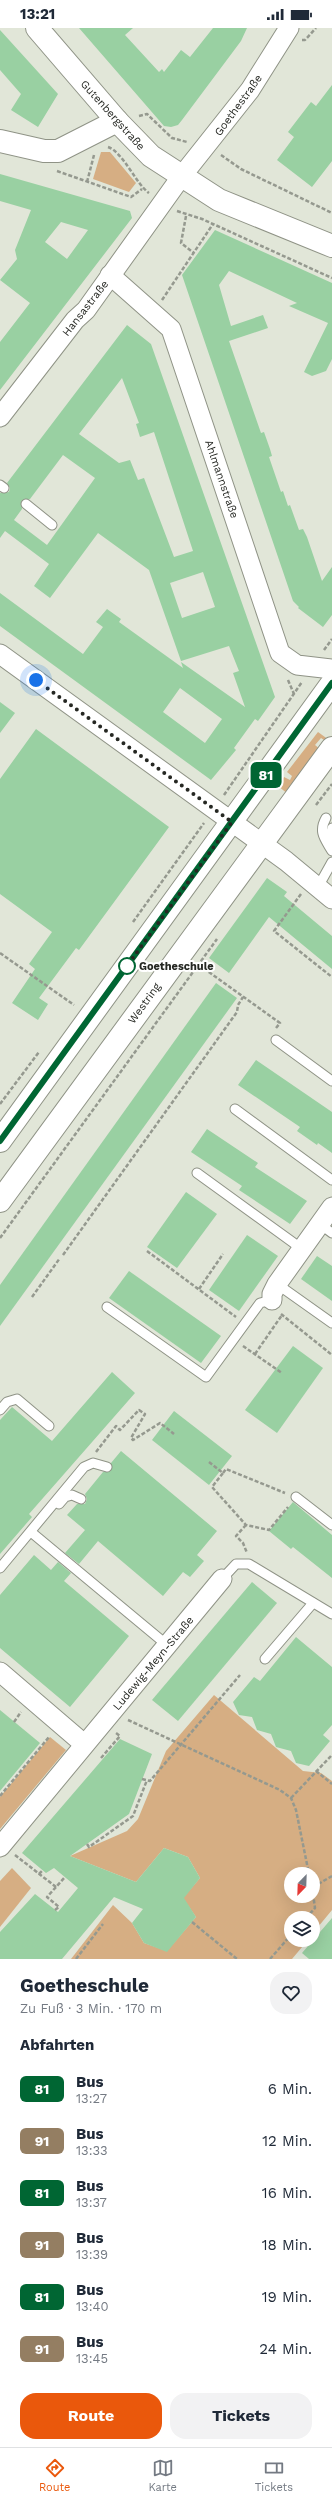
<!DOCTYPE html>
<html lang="de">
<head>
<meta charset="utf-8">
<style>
  body { margin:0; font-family:"Work Sans",sans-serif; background:#f2f2f3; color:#1f2937; height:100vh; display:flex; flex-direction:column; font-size:15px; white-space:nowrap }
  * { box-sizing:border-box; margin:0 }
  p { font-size:13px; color:#747a83 }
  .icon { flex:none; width:22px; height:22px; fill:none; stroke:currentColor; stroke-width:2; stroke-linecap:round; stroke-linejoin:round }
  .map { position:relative; height:1931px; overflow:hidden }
  .drawer { display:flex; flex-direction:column; background:#fff; flex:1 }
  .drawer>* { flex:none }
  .badge { padding:0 8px; border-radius:6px; font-size:14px; line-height:26px }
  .needle { width:26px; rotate:203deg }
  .buttons { position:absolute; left:284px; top:1839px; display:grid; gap:8px }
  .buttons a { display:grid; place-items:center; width:36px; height:36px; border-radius:50%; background:#fff; box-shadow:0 4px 16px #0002; font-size:20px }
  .you { position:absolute; width:20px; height:20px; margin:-10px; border:3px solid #fff; border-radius:50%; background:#1a73e8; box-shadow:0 0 0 6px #1a73e833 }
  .map>.badge { position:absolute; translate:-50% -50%; box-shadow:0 0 0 2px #fff }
  h2 { padding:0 20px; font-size:15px; line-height:36px }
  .round { display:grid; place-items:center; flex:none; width:42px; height:42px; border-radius:16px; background:#f2f2f3 }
  .headline { display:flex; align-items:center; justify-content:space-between; height:68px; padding:0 20px }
  h1 { font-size:19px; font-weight:700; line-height:30px }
  .action { display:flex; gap:8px; margin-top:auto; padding:8px 20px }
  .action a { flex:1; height:46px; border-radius:16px; background:#ea580c; color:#fff; font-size:16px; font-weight:700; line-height:46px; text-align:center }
  .action a+a { background:#f2f2f3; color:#1f2937 }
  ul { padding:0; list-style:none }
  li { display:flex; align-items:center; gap:12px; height:52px; padding:0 20px }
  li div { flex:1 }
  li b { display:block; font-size:15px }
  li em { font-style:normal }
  li .badge { min-width:44px; font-weight:700; text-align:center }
  .status { display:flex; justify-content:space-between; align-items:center; height:28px; padding:0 20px; background:#fff; direction:ltr }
  .status svg { height:11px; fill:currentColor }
  .menu { display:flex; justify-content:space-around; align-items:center; height:56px; border-top:1px solid #e0e1e3; background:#fff; font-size:11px; color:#747a83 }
  .menu a { display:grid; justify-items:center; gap:2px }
  .menu .on { color:#ea580c }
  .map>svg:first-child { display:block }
  .green { fill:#d6ae83; fill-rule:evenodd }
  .building { fill:#99d0a2; fill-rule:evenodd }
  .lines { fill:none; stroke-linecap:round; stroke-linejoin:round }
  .lane-casing { stroke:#8f9386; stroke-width:11 }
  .street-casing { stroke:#8f9386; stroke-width:21 }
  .secondary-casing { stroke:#8f9386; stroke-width:24 }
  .path { stroke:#95998f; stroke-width:2.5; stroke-dasharray:4 2; stroke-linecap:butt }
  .lane { stroke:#fff; stroke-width:9 }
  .street { stroke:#fff; stroke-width:19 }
  .secondary { stroke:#fff; stroke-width:22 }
  .line-casing { stroke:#fff; stroke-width:9 }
  .line { stroke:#063; stroke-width:6 }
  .walk { stroke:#252722; stroke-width:4; stroke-dasharray:0 7.2 }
  .stop-dot { fill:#fff; stroke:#063; stroke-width:2 }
  .labels { text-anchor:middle; stroke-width:4; stroke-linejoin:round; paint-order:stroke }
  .street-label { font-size:11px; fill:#252722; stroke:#fff }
  .stop-label { font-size:11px; font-weight:bold; fill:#252722; stroke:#fff; text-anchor:start }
</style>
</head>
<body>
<div class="status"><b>13:21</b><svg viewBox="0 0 49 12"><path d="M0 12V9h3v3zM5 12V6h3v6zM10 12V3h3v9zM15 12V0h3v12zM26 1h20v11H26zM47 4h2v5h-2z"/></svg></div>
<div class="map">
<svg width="332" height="1931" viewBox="0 0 332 1931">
  <rect width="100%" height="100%" fill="#e1e6d8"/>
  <g class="green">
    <path d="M 101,124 L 110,124 L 136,155 L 129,164 L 93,151 Z"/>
    <path d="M 318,704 L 329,712 L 327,714 L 321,710 L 315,717 L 321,722 L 288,766 L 278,758 L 284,749 L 290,752 L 292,748 L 287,744 Z"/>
    <path d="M 214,1667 L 303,1743 L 321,1745 L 332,1753 L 332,1882 L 313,1905 L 313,1890 L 291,1890 L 291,1912 L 308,1912 L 292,1931 L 71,1931 L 113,1877 L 132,1895 L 144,1915 L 167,1923 L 196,1889 L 183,1870 L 200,1850 L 188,1829 L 164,1820 L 136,1854 L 70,1828 L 127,1803 L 138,1791 L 166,1723 ZM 291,1846 L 313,1846 L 313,1868 L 291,1868 Z"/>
    <path d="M 50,1709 L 66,1722 L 0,1801 L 0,1769 Z"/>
    <path d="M 12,1840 L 31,1860 L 0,1899 L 0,1853 Z"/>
  </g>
  <g class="building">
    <path d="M 79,0 L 133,0 L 125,7 L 159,44 L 162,41 L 164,44 L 181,22 L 190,29 L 213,0 L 247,0 L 241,13 L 182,92 L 178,97 L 171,99 L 164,98 Z"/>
    <path d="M 0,2 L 58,66 L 38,99 L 11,82 L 21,66 L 0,42 Z"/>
    <path d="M 332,57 L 332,133 L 312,159 L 277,132 L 294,109 L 288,104 L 311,74 L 316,78 Z"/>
    <path d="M 0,146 L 130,183 L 132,190 L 0,362 L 0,314 L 30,275 L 0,252 L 17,231 L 15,222 L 31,182 L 0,173 ZM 61,194 L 88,202 L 67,231 L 45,214 Z"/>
    <path d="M 215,202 L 332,255 L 332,331 L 326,343 L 312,348 L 304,344 L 328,295 L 289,278 L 297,275 L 229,243 L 219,257 L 231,298 L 263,287 L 268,300 L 229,313 L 261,405 L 264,404 L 270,421 L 272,428 L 269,429 L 281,464 L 283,463 L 288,478 L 290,477 L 299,502 L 303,501 L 307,509 L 322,553 L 332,539 L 332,587 L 323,599 L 298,580 L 299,579 L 293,573 L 182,247 Z"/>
    <path d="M 127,297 L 151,316 L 275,669 L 258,693 L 255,691 L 234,720 L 236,722 L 211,752 L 0,598 L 0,565 L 83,626 L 103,599 L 96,594 L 107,581 L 121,591 L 119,594 L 183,640 L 181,634 L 245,679 L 233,645 L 239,643 L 229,618 L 181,633 L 149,542 L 98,505 L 50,570 L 34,558 L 49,536 L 5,503 L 0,510 L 0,465 L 9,464 L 10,460 L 7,455 ZM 122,350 L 139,395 L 136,396 L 140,409 L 154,404 L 193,523 L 174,529 L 144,450 L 138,452 L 130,432 L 119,435 L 79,406 ZM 63,427 L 95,450 L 47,517 L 14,492 L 22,481 L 21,473 L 30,471 ZM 203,544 L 215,579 L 182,590 L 170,555 ZM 180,660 L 222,691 L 205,715 L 163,684 Z"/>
    <path d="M 0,674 L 15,685 L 0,705 Z"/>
    <path d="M 36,701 L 169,799 L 79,922 L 76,920 L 39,970 L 48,976 L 38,992 L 12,975 L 35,941 L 29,936 L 52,904 L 0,866 L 0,751 Z"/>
    <path d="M 267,850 L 287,864 L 284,868 L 332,908 L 332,941 L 269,889 L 229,945 L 209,930 Z"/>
    <path d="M 216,955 L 237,970 L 0,1298 L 0,1257 Z"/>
    <path d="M 256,1032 L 332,1084 L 332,1125 L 318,1115 L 317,1117 L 297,1103 L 300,1099 L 238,1057 Z"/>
    <path d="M 207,1101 L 258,1135 L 255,1139 L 307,1173 L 290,1196 L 239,1162 L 242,1158 L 191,1124 Z"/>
    <path d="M 186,1164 L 217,1186 L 177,1240 L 147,1219 Z"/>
    <path d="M 247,1207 L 278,1228 L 239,1283 L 209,1262 Z"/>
    <path d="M 317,1228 L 332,1238 L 332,1273 L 301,1251 Z"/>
    <path d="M 129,1243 L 221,1308 L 201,1335 L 109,1270 Z"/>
    <path d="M 293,1318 L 323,1340 L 277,1405 L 245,1382 Z"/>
    <path d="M 112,1344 L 135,1365 L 29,1486 L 32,1489 L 0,1526 L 0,1392 L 12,1379 L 52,1413 Z"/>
    <path d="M 174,1383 L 232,1428 L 209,1457 L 152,1412 Z"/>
    <path d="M 121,1423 L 217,1503 L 197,1527 L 204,1533 L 190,1549 L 183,1544 L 163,1568 L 98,1513 L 79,1536 L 65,1525 L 85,1502 L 67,1487 L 77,1476 L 85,1476 L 87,1471 L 85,1466 L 103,1444 L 111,1443 L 111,1435 Z"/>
    <path d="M 293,1474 L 332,1507 L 332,1550 L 293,1519 L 291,1521 L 269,1503 Z"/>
    <path d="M 34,1527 L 51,1542 L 58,1534 L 71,1545 L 64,1553 L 129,1608 L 70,1679 L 0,1620 L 0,1567 Z"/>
    <path d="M 252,1554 L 277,1575 L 178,1693 L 152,1672 Z"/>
    <path d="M 296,1609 L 332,1639 L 332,1697 L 323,1707 L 330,1713 L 309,1738 L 296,1735 L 291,1723 L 276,1719 L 271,1706 L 257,1702 L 252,1689 L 239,1687 L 233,1674 L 254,1649 L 260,1653 Z"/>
    <path d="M 0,1682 L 40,1715 L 0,1763 Z"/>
    <path d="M 120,1711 L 152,1726 L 129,1786 L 70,1828 L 136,1854 L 164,1820 L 188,1829 L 200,1850 L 184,1870 L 196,1889 L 167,1924 L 144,1915 L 132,1895 L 143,1881 L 114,1869 L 62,1931 L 0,1931 L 0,1904 L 35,1866 L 58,1884 L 78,1860 L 54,1840 L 46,1845 L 22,1825 Z"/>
    <path d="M 332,1890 L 332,1931 L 309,1931 L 302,1925 Z"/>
  </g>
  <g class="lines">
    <g class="lane-casing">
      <g id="lane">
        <path d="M 0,457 L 4,460"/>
        <path d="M 26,476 L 52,497"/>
        <path d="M 326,790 C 318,804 325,811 332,823"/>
        <path d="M 331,818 L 330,808 L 332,800"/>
        <path d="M 318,859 L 332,834"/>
        <path d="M 276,1012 L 332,1053"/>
        <path d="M 235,1081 L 332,1152"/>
        <path d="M 197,1145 L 302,1221"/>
        <path d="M 320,1196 L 332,1205"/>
        <path d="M 277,1256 L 332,1295"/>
        <path d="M 107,1279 L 206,1349 L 260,1275 L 272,1272"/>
        <path d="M 0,1382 L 7,1374 L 17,1371 L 49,1398"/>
        <path d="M 296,1469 L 332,1497"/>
        <path d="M 59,1476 L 65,1469 L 72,1467 L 81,1471"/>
        <path d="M 31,1504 L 167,1617"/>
        <path d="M 0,1540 L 84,1439 L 93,1435 L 107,1439"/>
        <path d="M 222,1551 L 236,1536 L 249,1536 L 332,1586"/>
        <path d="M 265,1631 L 313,1575"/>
      </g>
    </g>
    <g class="street-casing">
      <g id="street">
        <path d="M 110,247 L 171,301 L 280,625 L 297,637 L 332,641"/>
        <path d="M 0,389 L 75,292 L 86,282 L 181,149 L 250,62 L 289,0"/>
        <path d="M 0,626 L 286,833 L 332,871"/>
        <path d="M 272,1272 L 272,1266 L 277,1256 L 332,1179"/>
        <path d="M 0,1644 L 84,1716"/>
        <path d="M 0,1819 L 222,1551"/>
      </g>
    </g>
    <g class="secondary-casing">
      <g id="secondary">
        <path d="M 37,0 L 117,93 L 151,128 L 219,172 L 332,218"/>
        <path d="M 0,113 L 44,123 L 58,123 L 117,93"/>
        <path d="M 0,1113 L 332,655"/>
        <path d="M 0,1173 L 332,720"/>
      </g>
    </g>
    <g class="path">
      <path d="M 302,12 L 305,12 L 316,0"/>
      <path d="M 139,88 L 147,86 L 172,110 L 187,114"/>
      <path d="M 108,119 C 123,124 136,156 149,165"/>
      <path d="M 221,127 L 241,141 L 332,185"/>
      <path d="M 57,143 L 131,169 L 142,161"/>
      <path d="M 87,154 L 94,127"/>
      <path d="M 177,183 L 202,191 L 332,250"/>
      <path d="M 186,188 L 181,215 L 194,225"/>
      <path d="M 162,272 L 213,196"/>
      <path d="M 324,622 L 332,611"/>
      <path d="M 288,652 L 294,666"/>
      <path d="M 224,767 L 302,654"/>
      <path d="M 316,777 L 332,756"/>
      <path d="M 301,866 L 274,903 L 332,949"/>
      <path d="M 133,894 L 204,795"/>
      <path d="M 0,925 L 74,977"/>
      <path d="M 199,937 L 280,995 L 276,1000"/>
      <path d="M 0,1076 L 39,1024"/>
      <path d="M 0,1210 L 217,911"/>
      <path d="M 147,1223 L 236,1289"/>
      <path d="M 63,1227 L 237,984 L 238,977 L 243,969"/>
      <path d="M 199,1261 L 223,1226"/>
      <path d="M 32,1269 L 60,1230"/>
      <path d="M 281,1286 L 332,1327"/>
      <path d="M 243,1318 L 282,1345"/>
      <path d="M 255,1326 L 282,1287"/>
      <path d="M 96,1424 L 116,1398 L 120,1402 L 139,1382 L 145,1386 L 131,1410 L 133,1412 L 160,1395 L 174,1406"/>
      <path d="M 209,1434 L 223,1445 L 212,1459 L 246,1497 L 269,1502 L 288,1479"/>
      <path d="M 223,1445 L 226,1441 L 285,1465"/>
      <path d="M 246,1497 L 236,1508 L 243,1515 L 247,1525"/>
      <path d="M 128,1692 L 280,1762 L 291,1770 L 296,1782 L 309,1846"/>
      <path d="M 14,1694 L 21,1684"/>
      <path d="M 101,1730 L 120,1708 L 116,1705"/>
      <path d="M 316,1743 L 332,1756"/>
      <path d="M 142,1751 L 150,1753 L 240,1647"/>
      <path d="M 0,1768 L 49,1709"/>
      <path d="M 291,1770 L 331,1728"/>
      <path d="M 87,1816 L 89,1819 L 133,1788 L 147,1752"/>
      <path d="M 15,1827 L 56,1859"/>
      <path d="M 39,1846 L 43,1842"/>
      <path d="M 313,1859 L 332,1848"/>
      <path d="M 55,1882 L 59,1879 L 47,1869 L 65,1849"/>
      <path d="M 306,1890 L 315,1880 L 313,1866"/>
      <path d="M 192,1894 L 237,1931"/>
      <path d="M 76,1931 L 103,1896"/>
      <path d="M 270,1931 L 291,1907"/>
    </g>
    <use href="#lane" class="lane"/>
    <use href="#street" class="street"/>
    <use href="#secondary" class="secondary"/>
  </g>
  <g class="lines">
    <g class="line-casing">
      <path id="line" d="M 0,1113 L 332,655"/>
    </g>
    <use href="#line" class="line"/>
    <path class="walk" d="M 36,652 L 232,794 L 124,942 L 127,938"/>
  </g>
  <circle class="stop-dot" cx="127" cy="938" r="8"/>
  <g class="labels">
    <g class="street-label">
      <text transform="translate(238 77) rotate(-54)" y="4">Goethestraße</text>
      <text transform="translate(113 87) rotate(48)" y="4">Gutenbergstraße</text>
      <text transform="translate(85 280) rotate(-52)" y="4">Hansastraße</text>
      <text transform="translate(222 451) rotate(71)" y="4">Ahlmannstraße</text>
      <text transform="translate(144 975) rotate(-54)" y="4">Westring</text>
      <text transform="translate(153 1635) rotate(-50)" y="4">Ludewig-Meyn-Straße</text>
    </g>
    <g class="stop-label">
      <text x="139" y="942">Goetheschule</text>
    </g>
  </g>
</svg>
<div class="buttons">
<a><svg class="needle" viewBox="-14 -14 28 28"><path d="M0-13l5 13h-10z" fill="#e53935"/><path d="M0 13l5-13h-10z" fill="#747a83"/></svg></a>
<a><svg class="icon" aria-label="layers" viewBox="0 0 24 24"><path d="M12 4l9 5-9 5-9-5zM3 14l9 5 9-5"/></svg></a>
</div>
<div class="you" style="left:36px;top:652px"></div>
<b class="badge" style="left:266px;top:747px;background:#063;color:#fff">81</b>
</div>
<section class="drawer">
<div class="headline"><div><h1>Goetheschule</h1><p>Zu Fuß · 3 Min. · 170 m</p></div><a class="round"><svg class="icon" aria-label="heart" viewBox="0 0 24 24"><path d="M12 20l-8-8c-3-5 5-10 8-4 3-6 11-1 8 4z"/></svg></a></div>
<h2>Abfahrten</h2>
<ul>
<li><span class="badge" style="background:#063;color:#fff">81</span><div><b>Bus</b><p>13:27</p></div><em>6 Min.</em></li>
<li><span class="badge" style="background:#947e62;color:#fff">91</span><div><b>Bus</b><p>13:33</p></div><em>12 Min.</em></li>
<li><span class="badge" style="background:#063;color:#fff">81</span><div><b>Bus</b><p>13:37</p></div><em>16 Min.</em></li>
<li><span class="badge" style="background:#947e62;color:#fff">91</span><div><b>Bus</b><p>13:39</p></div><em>18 Min.</em></li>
<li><span class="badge" style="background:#063;color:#fff">81</span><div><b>Bus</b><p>13:40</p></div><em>19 Min.</em></li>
<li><span class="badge" style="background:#947e62;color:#fff">91</span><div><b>Bus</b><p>13:45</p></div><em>24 Min.</em></li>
</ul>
<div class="action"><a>Route</a><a>Tickets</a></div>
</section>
<nav class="menu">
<a class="on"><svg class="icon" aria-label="directions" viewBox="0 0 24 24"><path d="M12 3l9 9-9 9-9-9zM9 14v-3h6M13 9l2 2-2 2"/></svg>Route</a>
<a><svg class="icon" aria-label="map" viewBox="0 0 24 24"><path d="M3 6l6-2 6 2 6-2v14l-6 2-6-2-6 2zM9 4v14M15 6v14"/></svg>Karte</a>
<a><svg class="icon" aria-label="tickets" viewBox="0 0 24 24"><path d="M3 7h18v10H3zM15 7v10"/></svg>Tickets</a>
</nav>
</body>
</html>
